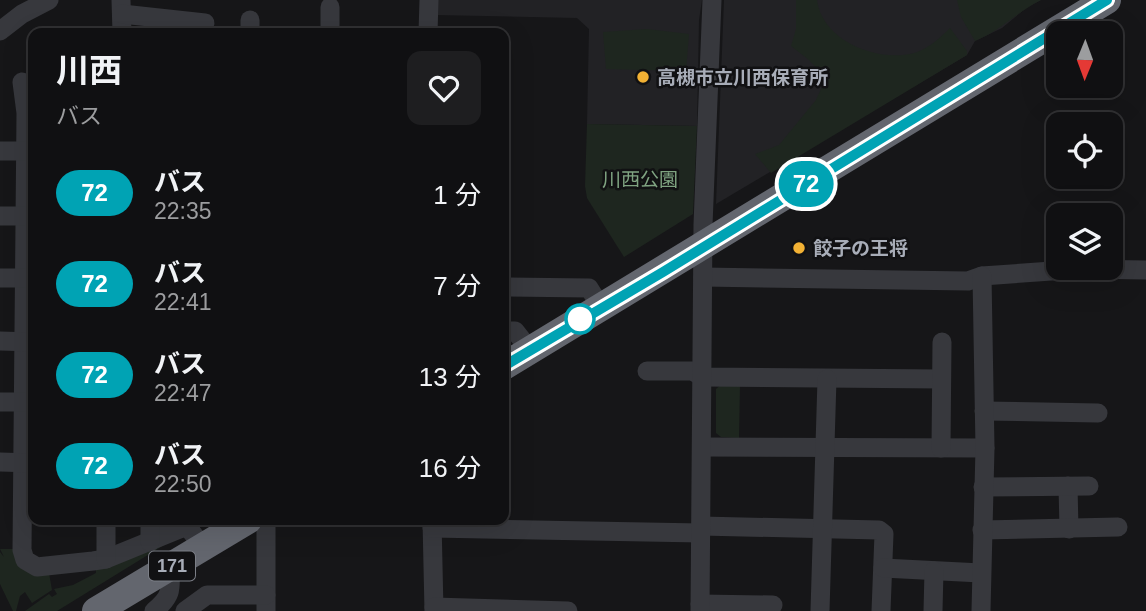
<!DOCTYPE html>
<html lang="ja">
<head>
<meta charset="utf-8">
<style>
  body { margin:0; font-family:Arial,"Noto Sans JP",sans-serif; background:#1e1e20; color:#f1f3f6; height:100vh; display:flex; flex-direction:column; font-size:26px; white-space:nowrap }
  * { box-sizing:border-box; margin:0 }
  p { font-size:23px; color:#9c9d9f }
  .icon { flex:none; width:38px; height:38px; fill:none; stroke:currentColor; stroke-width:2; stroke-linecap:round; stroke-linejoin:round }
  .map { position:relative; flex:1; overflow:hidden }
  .details { position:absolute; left:28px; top:28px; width:481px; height:497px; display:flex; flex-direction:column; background:#101012; border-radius:14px; box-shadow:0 7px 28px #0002,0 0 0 2px #303032 }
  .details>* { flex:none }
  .badge { padding:0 14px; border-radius:23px; font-size:24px; line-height:46px }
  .needle { width:46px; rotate:181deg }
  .buttons { position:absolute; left:1046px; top:21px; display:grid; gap:14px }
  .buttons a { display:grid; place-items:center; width:77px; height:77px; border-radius:14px; background:#101012; box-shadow:0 7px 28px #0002,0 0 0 2px #303032; font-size:35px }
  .map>.badge { position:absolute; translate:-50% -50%; box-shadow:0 0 0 4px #fff }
  .round { display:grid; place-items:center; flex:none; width:74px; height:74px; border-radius:14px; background:#1e1e20 }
  .summary { display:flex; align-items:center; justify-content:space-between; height:119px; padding:0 28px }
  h1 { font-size:33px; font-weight:700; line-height:52px }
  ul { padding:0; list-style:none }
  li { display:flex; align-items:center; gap:21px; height:91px; padding:0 28px }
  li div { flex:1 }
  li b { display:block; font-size:26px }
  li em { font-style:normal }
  li .badge { min-width:77px; font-weight:700; text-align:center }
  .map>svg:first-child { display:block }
  .built { fill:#222225 }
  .green { fill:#1e261f }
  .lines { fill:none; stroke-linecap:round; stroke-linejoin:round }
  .minor { stroke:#37383d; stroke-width:19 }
  .highway { stroke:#63666e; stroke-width:28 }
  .line-casing { stroke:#fff; stroke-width:16 }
  .line { stroke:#00a3b4; stroke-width:10 }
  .poi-dot { fill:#f2b134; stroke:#111113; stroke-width:2.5 }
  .stop-dot { fill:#fff; stroke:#00a3b4; stroke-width:3.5 }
  .labels { text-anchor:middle; stroke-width:5; stroke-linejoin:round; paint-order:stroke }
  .shield { fill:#111113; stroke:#7b7e86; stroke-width:2 }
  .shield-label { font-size:18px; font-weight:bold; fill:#a8adb8 }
  .poi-label { font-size:19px; font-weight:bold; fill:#a8adb8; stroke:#111113; text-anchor:start }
  .park-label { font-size:19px; fill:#7fa381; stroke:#111113 }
</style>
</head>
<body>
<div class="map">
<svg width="1146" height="611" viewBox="0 0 1146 611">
  <rect width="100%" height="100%" fill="#161618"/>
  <g class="built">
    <path d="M 435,0 L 702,0 L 699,20 L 697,126 L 587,124 L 589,29 L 577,18 L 435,15 Z"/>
    <path d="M 724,0 L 1041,0 L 1026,8 L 1002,28 L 975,41 L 967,55 L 716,204 Z"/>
  </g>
  <g class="green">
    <path d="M 796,0 L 817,0 C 822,40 874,61 910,54 C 926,51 939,39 950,28 L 967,51 L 967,55 L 771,173 L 755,154 L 779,145 L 816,100 L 826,78 L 809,60 L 791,46 L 796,29 Z"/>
    <path d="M 957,0 L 1041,0 C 1017,12 1000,31 975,41 L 961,17 Z"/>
    <path d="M 647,29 L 689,34 L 686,71 L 606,69 L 603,32 Z"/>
    <path d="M 587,124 L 697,126 L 693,214 L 624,257 L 587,198 L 585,186 Z"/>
    <path d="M 722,384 L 740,385 L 739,438 L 721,437 L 716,433 L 716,389 Z"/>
    <path d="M 167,540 L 169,542 L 57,611 L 25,611 L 49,594 L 52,597 L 57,594 L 54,589 L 73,585 L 96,573 L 96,570 Z"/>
    <path d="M 0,549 L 14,549 L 49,573 L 52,590 L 32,603 L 25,592 L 20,596 L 16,611 L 13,611 L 0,584 L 0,552 L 4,557 Z"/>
  </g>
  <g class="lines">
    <g class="minor">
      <path d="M 121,0 L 122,33"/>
      <path d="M 122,14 L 205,23"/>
      <path d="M 0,31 L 22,14 L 49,0"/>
      <path d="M 250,33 L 250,20"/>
      <path d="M 330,33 L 330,7"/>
      <path d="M 428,33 L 429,0"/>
      <path d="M 22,82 L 26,113 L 22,550 L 25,560 L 37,567 L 93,561 L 106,559 L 187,526 L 203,547"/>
      <path d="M 0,151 L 33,151"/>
      <path d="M 0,216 L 33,216"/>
      <path d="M 703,277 L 968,281 L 982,276 L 1080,269 L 1146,270"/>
      <path d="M 0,278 L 33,278"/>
      <path d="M 504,287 L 589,288 L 601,307"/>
      <path d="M 504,331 L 515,331 L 530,350"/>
      <path d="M 0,341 L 33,342"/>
      <path d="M 647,371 L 692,371 L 703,377 L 941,379"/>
      <path d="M 0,402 L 33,402"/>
      <path d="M 984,411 L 1098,413"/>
      <path d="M 702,447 L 985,448"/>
      <path d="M 941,448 L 942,342"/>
      <path d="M 0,462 L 33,463"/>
      <path d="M 1068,486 L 1069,529"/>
      <path d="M 983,487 L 1089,486"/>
      <path d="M 266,520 L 266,611"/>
      <path d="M 432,520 L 434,611"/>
      <path d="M 701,526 L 879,530 L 884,534 L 881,611"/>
      <path d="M 432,528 L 701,533"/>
      <path d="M 982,530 L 1118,527"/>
      <path d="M 150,542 L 150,520"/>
      <path d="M 106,559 L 106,520"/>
      <path d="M 883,568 L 981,573"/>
      <path d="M 700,604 L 773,605"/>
      <path d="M 434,607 L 568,611"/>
      <path d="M 154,611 C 172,596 171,590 170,567"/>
      <path d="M 185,611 L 207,595 L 266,595"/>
      <path d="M 700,611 L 703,225 L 712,0"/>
      <path d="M 820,611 L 827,379"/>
      <path d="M 933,611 L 934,571"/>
      <path d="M 981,611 L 985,448 L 982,276"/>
    </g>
    <g class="highway">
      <path d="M 504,366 L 1107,0"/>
      <path d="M 96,611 L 248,520"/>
    </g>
  </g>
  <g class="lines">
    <g class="line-casing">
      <path id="line" d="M 504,366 L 663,272 L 1107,0"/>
    </g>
    <use href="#line" class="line"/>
  </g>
  <g class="poi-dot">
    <circle cx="643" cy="77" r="7"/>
    <circle cx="799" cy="248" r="7"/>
  </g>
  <circle class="stop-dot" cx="580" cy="319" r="14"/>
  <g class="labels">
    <rect class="shield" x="149" y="551.5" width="46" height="29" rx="5"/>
    <g class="shield-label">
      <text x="172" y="572">171</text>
    </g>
    <g class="poi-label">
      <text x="657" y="84">高槻市立川西保育所</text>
      <text x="813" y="255">餃子の王将</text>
    </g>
    <g class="park-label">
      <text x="640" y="186">川西公園</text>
    </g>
  </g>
</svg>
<div class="buttons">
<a><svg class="needle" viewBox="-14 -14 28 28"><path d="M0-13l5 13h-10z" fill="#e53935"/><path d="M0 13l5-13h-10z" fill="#9c9d9f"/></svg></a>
<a><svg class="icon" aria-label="locate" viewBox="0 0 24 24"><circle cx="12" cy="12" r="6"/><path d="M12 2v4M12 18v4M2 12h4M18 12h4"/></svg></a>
<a><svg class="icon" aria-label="layers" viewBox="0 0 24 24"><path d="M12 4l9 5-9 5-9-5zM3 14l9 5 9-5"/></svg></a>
</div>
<b class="badge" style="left:806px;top:184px;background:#00a3b4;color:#fff">72</b>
<section class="details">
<div class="summary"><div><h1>川西</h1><p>バス</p></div><a class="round"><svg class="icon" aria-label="heart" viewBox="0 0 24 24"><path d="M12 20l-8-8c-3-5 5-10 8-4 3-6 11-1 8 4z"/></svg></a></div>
<ul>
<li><span class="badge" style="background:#00a3b4;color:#fff">72</span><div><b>バス</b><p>22:35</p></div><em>1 分</em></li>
<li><span class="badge" style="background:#00a3b4;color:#fff">72</span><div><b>バス</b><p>22:41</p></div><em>7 分</em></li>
<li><span class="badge" style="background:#00a3b4;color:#fff">72</span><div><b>バス</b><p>22:47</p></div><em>13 分</em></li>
<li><span class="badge" style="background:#00a3b4;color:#fff">72</span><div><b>バス</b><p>22:50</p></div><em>16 分</em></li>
</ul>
</section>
</div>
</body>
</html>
